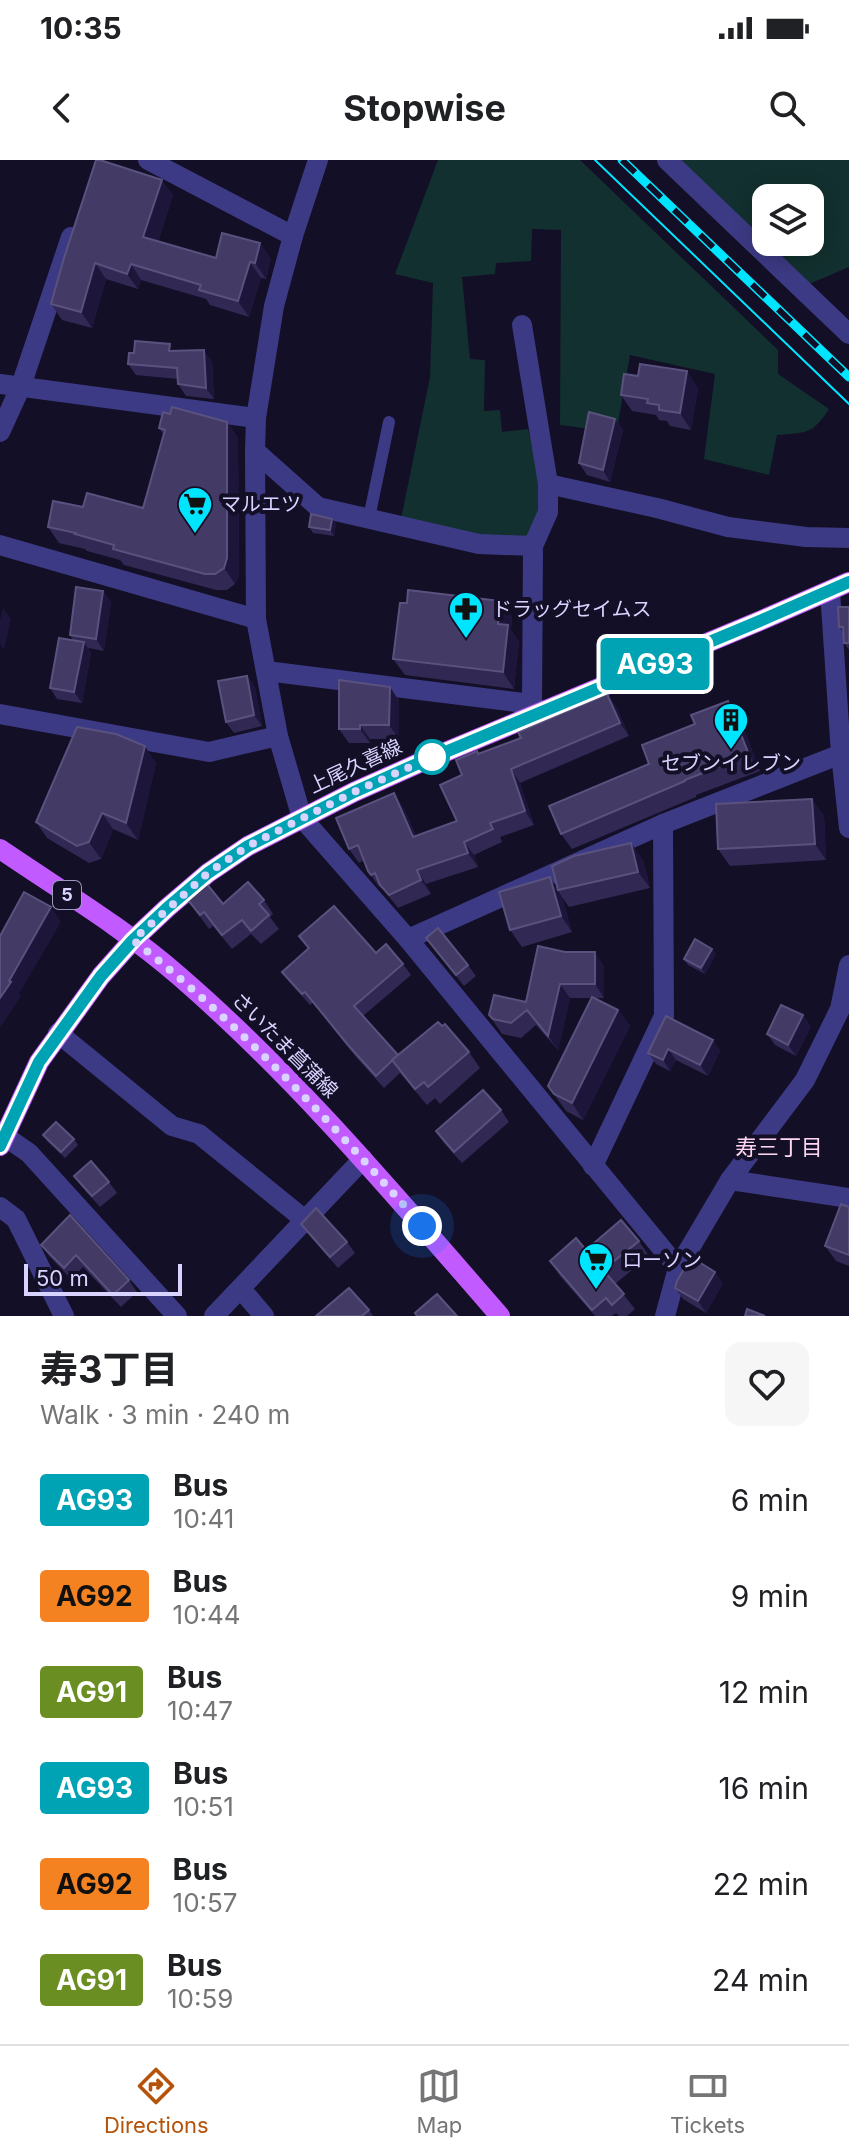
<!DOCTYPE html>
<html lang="en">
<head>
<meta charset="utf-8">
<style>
  body { margin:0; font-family:Inter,"Noto Sans JP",sans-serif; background:#f6f6f6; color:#202124; height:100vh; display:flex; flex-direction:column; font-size:30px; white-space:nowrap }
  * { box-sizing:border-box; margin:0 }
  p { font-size:26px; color:#757577 }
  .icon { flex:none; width:44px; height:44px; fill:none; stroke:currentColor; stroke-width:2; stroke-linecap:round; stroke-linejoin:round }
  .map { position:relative; height:1156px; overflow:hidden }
  .sheet { display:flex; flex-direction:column; background:#fff; flex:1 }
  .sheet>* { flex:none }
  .badge { padding:0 16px; border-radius:6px; font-size:28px; line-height:52px }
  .fabs { position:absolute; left:752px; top:24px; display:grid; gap:16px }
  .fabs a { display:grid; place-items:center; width:72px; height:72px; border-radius:16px; background:#fff; box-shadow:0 4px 20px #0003; font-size:40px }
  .scale { position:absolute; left:24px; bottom:20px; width:158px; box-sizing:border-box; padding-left:8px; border:4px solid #d9d4ff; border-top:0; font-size:22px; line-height:28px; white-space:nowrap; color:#d9d4ff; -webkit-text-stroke:6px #130f26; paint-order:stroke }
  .you { position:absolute; width:40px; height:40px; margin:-20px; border:6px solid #fff; border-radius:50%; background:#1a73e8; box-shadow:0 0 0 12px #1a73e833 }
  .map>.badge { position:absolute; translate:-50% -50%; box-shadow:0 0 0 4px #fff }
  .round { display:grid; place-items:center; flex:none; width:84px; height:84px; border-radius:16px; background:#f6f6f6 }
  .headline { display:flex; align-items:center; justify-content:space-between; height:136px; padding:0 40px }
  h1 { font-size:38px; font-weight:700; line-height:60px }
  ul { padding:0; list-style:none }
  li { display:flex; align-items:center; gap:24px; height:96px; padding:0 40px }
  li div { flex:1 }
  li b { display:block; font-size:30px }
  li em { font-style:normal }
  li .badge { min-width:88px; font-weight:700; text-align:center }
  .status { display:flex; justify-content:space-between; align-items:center; height:56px; padding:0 40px; background:#fff; direction:ltr }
  .status svg { height:22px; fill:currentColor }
  header { display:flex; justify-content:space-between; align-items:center; height:104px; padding:0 40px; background:#fff; font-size:36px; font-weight:700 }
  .tab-bar { display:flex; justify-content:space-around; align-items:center; height:112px; border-top:2px solid #e0e0e0; background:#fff; font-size:22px; color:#757577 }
  .tab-bar a { display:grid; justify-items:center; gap:4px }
  .tab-bar .on { color:#b45309 }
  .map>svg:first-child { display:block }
  .green { fill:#12302f; fill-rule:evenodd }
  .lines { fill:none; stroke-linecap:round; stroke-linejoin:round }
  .lane { stroke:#3d3a85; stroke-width:12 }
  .street { stroke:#3d3a85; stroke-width:20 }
  .primary { stroke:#c25bff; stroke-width:20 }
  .tram { stroke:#00e5ff; stroke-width:2 }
  .rail-casing { stroke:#00e5ff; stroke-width:9 }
  .rail { stroke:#130f26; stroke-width:6; stroke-dasharray:18; stroke-linecap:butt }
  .wall { fill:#312854 }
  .shaded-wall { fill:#1d163a }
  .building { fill:#433a66; stroke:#5a527e; stroke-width:2 }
  .line-casing { stroke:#fff; stroke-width:18 }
  .line { stroke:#00a3b4; stroke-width:12 }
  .walk { stroke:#d9d4ff; stroke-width:8; stroke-dasharray:0 14.4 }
  .stop-dot { fill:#fff; stroke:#00a3b4; stroke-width:4 }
  .labels { text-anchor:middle; stroke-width:8; stroke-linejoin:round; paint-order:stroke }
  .shield { fill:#130f26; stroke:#9e99be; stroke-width:2 }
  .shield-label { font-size:18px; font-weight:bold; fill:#d9d4ff }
  .poi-label { font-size:20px; fill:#d9d4ff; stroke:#130f26; text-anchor:start }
  .street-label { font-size:20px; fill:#d9d4ff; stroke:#130f26 }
  .neighbourhood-label { font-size:22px; fill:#ffd6f0; stroke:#130f26 }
</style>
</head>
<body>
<div class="status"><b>10:35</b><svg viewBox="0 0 49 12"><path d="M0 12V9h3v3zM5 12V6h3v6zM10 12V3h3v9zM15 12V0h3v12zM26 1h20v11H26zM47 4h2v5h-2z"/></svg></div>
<header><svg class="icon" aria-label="back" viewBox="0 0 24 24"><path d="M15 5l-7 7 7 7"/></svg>Stopwise<svg class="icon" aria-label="search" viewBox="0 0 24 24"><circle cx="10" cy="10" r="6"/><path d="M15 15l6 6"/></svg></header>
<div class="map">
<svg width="849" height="1156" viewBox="0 0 849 1156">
  <rect width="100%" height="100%" fill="#130f26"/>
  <g class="green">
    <path d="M 438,0 L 580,0 L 778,190 L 778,214 L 829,249 C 813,274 806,273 777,275 L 769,315 L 704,299 L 715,214 L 630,195 L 618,263 L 591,269 L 560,265 L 561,70 L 532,69 L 531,101 L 496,103 L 495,114 L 462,117 L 470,199 L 485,200 L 484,251 L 500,250 L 502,272 L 528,269 L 544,334 L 528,379 L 478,377 L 401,359 L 430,217 L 433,123 L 395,114 Z"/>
    <path d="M 678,0 L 849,0 L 849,107 L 809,124 ZM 766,38 L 810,38 L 810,82 L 766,82 Z"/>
  </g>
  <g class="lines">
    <path class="lane" d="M 369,358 L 389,262"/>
    <g class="street">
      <path d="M 148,0 L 293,76"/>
      <path d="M 318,0 L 293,76 L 274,146 L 256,258 L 255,291 L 256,459 L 278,576 L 302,658 L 408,779 L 678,1108"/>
      <path d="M 667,0 L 849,174"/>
      <path d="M 522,165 L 548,324"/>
      <path d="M 0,224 L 256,258"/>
      <path d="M 0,272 L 21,226 L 71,77"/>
      <path d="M 255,291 L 318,347 L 479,384 L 533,386"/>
      <path d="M 0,385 L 256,459"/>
      <path d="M 830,431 L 841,594 L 849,668"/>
      <path d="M 266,511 L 532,544"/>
      <path d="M 536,553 L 532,544 L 533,386 L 548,352 L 548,324 L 657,348 L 728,367 L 806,377 L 849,378"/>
      <path d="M 0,554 L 209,592 L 278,576"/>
      <path d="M 408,779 L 663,664 L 841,594"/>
      <path d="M 58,873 L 172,966 L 199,974 L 305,1060"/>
      <path d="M 0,973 L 29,993 L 177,1156"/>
      <path d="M 593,1006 L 664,856 L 663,664"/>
      <path d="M 730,1020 L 849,1038"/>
      <path d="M 0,1047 L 16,1059 L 64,1156"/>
      <path d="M 241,1129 L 264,1156"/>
      <path d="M 214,1156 L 363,999"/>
      <path d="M 665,1156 L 678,1108 L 730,1020 L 805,920 L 840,849 L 849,805"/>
    </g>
    <g class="primary">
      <path d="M 0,689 C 60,730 124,768 179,816 C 297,918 398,1039 500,1156"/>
      <path d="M 0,986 L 39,902 L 101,816 L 133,780 L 167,748 L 208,713 L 248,686 L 354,632 L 419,603 L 762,460 L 849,422"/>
    </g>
    <path class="tram" d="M 595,0 L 849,244"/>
    <g class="rail-casing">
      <path id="rail" d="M 622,0 L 849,217"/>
    </g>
    <use href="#rail" class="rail"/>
  </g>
  <g class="wall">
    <path d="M 173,35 L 158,81 L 216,98 L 271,98 L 266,119 L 261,118 L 249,157 L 210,145 L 206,139 L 141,120 L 138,129 L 106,119 L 92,168 L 62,160 L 51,144 L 64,98 Z"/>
    <path d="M 175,191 L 212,201 L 214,239 L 186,236 L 178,224 L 178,219 L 136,215 L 128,204 Z"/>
    <path d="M 698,228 L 691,270 L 670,266 L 667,261 L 659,260 L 656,255 L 632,251 L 621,235 Z"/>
    <path d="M 170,254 L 227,262 L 238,278 L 239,415 L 235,424 L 227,430 L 216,430 L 124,405 L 120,400 L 87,391 L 85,389 L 59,383 L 48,367 L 83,347 L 143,348 L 163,274 L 159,268 Z"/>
    <path d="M 615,259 L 623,270 L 610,322 L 587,315 L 579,303 Z"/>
    <path d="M 332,359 L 336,364 L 334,376 L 313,373 L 309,367 Z"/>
    <path d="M 103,431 L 111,442 L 104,491 L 88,488 L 91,493 L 82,543 L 57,539 L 50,528 L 73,480 L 70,475 Z"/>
    <path d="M 501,441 L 512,457 L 511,470 L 519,482 L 514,529 L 405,515 L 393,499 L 407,443 Z"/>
    <path d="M 849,447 L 849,490 L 844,483 L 844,474 L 839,467 Z"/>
    <path d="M 247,516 L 255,527 L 262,566 L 234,573 L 226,562 Z"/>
    <path d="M 390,527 L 399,541 L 399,579 L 370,579 L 370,583 L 349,583 L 339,569 Z"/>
    <path d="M 607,534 L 617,548 L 629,576 L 520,623 L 534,665 L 500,677 L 502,682 L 474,695 L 478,707 L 426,724 L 431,734 L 398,748 L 382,728 L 381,728 L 377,724 L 368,711 L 364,700 L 359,703 L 349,689 L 403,647 L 416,676 L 457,661 L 462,615 L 478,594 L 521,578 Z"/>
    <path d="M 739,556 L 760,611 L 696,635 L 696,637 L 572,689 L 561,674 L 649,604 Z"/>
    <path d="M 156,603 L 138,680 L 113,669 L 101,699 L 89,703 L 47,678 L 36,662 Z"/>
    <path d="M 824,655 L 826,700 L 730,706 L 718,689 Z"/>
    <path d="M 643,700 L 650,728 L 569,747 L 562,737 L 572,772 L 522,787 L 510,770 L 557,728 Z"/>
    <path d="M 187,739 L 223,744 L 264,740 L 273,754 L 270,757 L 279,769 L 261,784 L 251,774 L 232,789 L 213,766 L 209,769 Z"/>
    <path d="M 299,776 L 376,793 L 403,804 L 411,815 L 363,856 L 398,895 L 469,892 L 480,908 L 440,944 L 435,938 L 427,945 L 400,913 L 384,928 L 356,897 L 313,843 L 310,845 L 290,823 L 282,812 L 308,789 Z"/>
    <path d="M 426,778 L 468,805 L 476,816 L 464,826 Z"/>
    <path d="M 538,786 L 604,806 L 604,838 L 594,838 L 618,850 L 630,866 L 583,960 L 566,951 L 548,926 L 592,838 L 570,838 L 558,890 L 536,865 L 521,878 L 502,874 L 489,855 L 526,842 Z"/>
    <path d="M 712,789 L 716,794 L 705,814 L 688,805 L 684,799 Z"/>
    <path d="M 811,866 L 796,896 L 775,885 L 767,874 Z"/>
    <path d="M 713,880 L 720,891 L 708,916 L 676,900 L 670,911 L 656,904 L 648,893 Z"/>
    <path d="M 501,950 L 509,962 L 462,1003 L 444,983 L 436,971 Z"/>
    <path d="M 43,975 L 74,979 L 78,985 L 65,998 L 47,981 Z"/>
    <path d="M 74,1016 L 109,1022 L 117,1033 L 100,1047 L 82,1027 Z"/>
    <path d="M 849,1047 L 849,1106 L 836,1101 L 825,1086 Z"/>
    <path d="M 70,1055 L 129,1120 L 137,1132 L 121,1147 L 83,1107 L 71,1119 L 49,1096 L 41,1085 Z"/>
    <path d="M 301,1064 L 347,1082 L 355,1093 L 338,1108 L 309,1075 Z"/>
    <path d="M 639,1081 L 649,1096 L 615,1124 L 635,1149 L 627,1156 L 619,1156 L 616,1153 L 612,1156 L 595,1156 L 560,1116 L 550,1101 L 586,1090 Z"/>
    <path d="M 723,1123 L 706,1153 L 683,1139 L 675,1128 Z"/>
    <path d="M 369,1150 L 373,1156 L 316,1156 Z"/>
  </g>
  <g class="shaded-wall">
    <path d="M 162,20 L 173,35 L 154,92 L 143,77 Z"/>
    <path d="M 260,83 L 271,98 L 266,119 L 255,103 Z"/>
    <path d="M 250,102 L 261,118 L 249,157 L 238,141 Z"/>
    <path d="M 95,103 L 106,119 L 92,168 L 81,152 Z"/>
    <path d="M 131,104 L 141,120 L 138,129 L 127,114 Z"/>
    <path d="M 204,190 L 212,201 L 214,239 L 206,228 Z"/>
    <path d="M 687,211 L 698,228 L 691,270 L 680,253 Z"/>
    <path d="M 615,259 L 623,270 L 610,322 L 603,310 Z"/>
    <path d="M 227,262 L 238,278 L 239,415 L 235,424 L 224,408 Z"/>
    <path d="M 332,359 L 336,364 L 334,376 L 330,370 Z"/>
    <path d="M 103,431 L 111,442 L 104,491 L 96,479 Z"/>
    <path d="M 501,441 L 512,457 L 511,470 L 519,482 L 514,529 L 503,512 L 498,464 Z"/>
    <path d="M 3,448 L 11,459 L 4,490 L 0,484 L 0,460 Z"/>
    <path d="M 84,482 L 91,493 L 82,543 L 74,532 Z"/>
    <path d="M 247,516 L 255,527 L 262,566 L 254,555 Z"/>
    <path d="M 390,527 L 399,541 L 399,579 L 389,565 Z"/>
    <path d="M 607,534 L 617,548 L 629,576 L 620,563 Z"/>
    <path d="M 728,541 L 739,556 L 760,611 L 749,595 Z"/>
    <path d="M 360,565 L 370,579 L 370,583 L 360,569 Z"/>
    <path d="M 145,586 L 156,603 L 138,680 L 126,663 Z"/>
    <path d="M 511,609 L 520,623 L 534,665 L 525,651 Z"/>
    <path d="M 394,633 L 403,647 L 422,691 L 413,677 Z"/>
    <path d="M 812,639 L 824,655 L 826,700 L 815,684 Z"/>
    <path d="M 102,653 L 113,669 L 101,699 L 89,682 Z"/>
    <path d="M 464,682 L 474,695 L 478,707 L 468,693 Z"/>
    <path d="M 631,683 L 643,700 L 650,728 L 638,712 Z"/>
    <path d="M 417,710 L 426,724 L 431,734 L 421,720 Z"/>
    <path d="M 550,717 L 562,737 L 572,772 L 561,756 Z"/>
    <path d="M 51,747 L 61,762 L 19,834 L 21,836 L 0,868 L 0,838 Z"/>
    <path d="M 712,789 L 716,794 L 705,814 L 701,808 Z"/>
    <path d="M 595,792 L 604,806 L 604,838 L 595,824 Z"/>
    <path d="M 560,824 L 570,838 L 558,890 L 548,876 Z"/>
    <path d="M 618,850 L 630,866 L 583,960 L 572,943 Z"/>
    <path d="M 803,855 L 811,866 L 796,896 L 788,885 Z"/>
    <path d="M 713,880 L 720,891 L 708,916 L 700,905 Z"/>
    <path d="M 668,889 L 676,900 L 670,911 L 663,900 Z"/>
    <path d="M 715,1112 L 723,1123 L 706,1153 L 698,1141 Z"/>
  </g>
  <g class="building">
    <path d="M 96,0 L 100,0 L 162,20 L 143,77 L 216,98 L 222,73 L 260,83 L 255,103 L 250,102 L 238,141 L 199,130 L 201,125 L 131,104 L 127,114 L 95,103 L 81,152 L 51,144 L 64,98 Z"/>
    <path d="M 135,181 L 170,184 L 169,191 L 204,190 L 206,228 L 178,224 L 177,208 L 128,204 L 129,193 L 134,193 Z"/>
    <path d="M 640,204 L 687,211 L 680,253 L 659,250 L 659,245 L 647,243 L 648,239 L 621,235 L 624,214 L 638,216 Z"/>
    <path d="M 172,247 L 227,262 L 227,398 L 224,408 L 215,414 L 205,414 L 113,389 L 114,385 L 75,374 L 76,373 L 48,367 L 53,341 L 83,347 L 87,333 L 143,348 L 165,270 L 159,268 L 163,252 L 170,254 Z"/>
    <path d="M 589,252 L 615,259 L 603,310 L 579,303 Z"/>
    <path d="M 311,354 L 332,359 L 330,370 L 309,367 Z"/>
    <path d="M 76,427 L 103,431 L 96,479 L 70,475 Z"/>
    <path d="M 408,430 L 501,441 L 498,464 L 508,465 L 503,512 L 393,499 L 400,443 L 407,443 Z"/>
    <path d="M 838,447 L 849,447 L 849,483 L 844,483 L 843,467 L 839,467 Z"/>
    <path d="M 59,478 L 84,482 L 74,532 L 50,528 Z"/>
    <path d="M 247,516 L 254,555 L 226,562 L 218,521 Z"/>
    <path d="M 339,520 L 390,527 L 389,565 L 360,565 L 360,569 L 339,569 Z"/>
    <path d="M 607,534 L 620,563 L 511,609 L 525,651 L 490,663 L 493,669 L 464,682 L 468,693 L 417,710 L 421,720 L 389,735 L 380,725 L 375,713 L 371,715 L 368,711 L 358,685 L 349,689 L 336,658 L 394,633 L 413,677 L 457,661 L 440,625 L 462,615 L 456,600 L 477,591 L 478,594 L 521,578 L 518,572 Z"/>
    <path d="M 728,541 L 749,595 L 685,620 L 685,621 L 561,674 L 549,646 L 649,604 L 642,585 L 695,564 L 691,555 Z"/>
    <path d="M 77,567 L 116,574 L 145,586 L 126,663 L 102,653 L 89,682 L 77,686 L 36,662 Z"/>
    <path d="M 812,639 L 815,684 L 718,689 L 716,644 Z"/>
    <path d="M 631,683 L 638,712 L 558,730 L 552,706 L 574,696 Z"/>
    <path d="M 550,717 L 561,756 L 510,770 L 499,732 Z"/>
    <path d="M 248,722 L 264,740 L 259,744 L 269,755 L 251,771 L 242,760 L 222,775 L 204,752 L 200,755 L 187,739 L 206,723 L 223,744 Z"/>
    <path d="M 24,732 L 51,747 L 9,821 L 11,822 L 0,838 L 0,776 Z"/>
    <path d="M 334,746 L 376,793 L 386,784 L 403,804 L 354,846 L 398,895 L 376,916 L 348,885 L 305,832 L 302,834 L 282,812 L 309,788 L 299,776 Z"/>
    <path d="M 438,768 L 468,805 L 456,815 L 426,778 Z"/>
    <path d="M 695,779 L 712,789 L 701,808 L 684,799 Z"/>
    <path d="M 538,786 L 565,792 L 595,792 L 595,824 L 560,824 L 548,876 L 527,850 L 511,863 L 493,859 L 489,855 L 494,835 L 526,842 Z"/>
    <path d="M 592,837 L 618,850 L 572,943 L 554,934 L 548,926 Z"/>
    <path d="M 781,845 L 803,855 L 788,885 L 767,874 Z"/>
    <path d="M 666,856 L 713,880 L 700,905 L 668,889 L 663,900 L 648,893 Z"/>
    <path d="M 438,862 L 442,866 L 445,864 L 469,892 L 428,927 L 424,922 L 415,929 L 392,900 Z"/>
    <path d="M 483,930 L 501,950 L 454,992 L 436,971 Z"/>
    <path d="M 56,962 L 74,979 L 61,992 L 43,975 Z"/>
    <path d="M 91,1001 L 109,1022 L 92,1036 L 74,1016 Z"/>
    <path d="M 841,1044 L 849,1047 L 849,1095 L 825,1086 Z"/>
    <path d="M 316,1048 L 347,1082 L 330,1097 L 301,1064 Z"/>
    <path d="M 70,1055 L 129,1120 L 113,1135 L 76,1095 L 64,1108 L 41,1085 Z"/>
    <path d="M 621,1060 L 639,1081 L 603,1110 L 624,1134 L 612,1145 L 606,1138 L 592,1150 L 550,1101 L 576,1078 L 586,1090 Z"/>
    <path d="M 691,1097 L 715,1112 L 698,1141 L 675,1128 L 677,1121 Z"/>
    <path d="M 349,1128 L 369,1150 L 362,1156 L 316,1156 Z"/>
    <path d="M 437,1134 L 457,1156 L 417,1156 L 415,1153 Z"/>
    <path d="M 747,1149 L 765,1156 L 745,1156 Z"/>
  </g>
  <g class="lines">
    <g class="line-casing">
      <path id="line" d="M 0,986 L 39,902 L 101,816 L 133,780 L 167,748 L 208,713 L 248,686 L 354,632 L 419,603 L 762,460 L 849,422"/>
    </g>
    <use href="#line" class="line"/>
    <path class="walk" d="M 422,1066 C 333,964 240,864 133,780 L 208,713 L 248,686 L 354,632 L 432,597"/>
  </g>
  <defs>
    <g id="supermarket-pin" transform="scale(1.8)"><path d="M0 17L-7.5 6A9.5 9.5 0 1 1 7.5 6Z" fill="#00e5ff" stroke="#130f26"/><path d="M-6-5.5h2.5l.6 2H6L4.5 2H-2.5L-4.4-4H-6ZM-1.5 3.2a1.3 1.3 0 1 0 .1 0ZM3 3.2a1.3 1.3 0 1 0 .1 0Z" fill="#111"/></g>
    <g id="pharmacy-pin" transform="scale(1.8)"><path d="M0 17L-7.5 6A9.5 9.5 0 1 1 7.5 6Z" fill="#00e5ff" stroke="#130f26"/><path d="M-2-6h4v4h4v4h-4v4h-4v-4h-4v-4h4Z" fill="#111"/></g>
    <g id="building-pin" transform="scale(1.8)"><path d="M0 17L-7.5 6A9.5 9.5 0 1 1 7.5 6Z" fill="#00e5ff" stroke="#130f26"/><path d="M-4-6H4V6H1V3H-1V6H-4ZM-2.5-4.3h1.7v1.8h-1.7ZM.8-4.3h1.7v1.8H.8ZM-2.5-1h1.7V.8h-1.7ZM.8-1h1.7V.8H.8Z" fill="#111"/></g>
  </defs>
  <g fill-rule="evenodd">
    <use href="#supermarket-pin" x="195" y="344"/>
    <use href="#pharmacy-pin" x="466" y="449"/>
    <use href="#building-pin" x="731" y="560"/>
    <use href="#supermarket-pin" x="596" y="1100"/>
  </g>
  <circle class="stop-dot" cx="432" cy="597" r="16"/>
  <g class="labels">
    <rect class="shield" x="53" y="721" width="28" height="28" rx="6"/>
    <g class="shield-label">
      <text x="67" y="741">5</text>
    </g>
    <g class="poi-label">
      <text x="221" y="351">マルエツ</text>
      <text x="492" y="456">ドラッグセイムス</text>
      <text x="731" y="610" text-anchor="middle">セブンイレブン</text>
      <text x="622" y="1107">ローソン</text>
    </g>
    <g class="street-label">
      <text transform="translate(355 606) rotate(-25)" y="7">上尾久喜線</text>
      <text transform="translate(285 885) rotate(45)" y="7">さいたま菖蒲線</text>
    </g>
    <g class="neighbourhood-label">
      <text x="779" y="995">寿三丁目</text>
    </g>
  </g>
</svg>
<div class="fabs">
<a><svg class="icon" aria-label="layers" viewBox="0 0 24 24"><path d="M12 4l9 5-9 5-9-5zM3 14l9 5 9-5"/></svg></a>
</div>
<div class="scale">50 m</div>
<div class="you" style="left:422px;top:1066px"></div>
<b class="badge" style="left:655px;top:504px;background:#00a3b4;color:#fff">AG93</b>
</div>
<section class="sheet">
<div class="headline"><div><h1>寿3丁目</h1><p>Walk · 3 min · 240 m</p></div><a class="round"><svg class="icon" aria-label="heart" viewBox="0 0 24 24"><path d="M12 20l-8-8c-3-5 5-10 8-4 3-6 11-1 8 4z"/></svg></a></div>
<ul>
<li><span class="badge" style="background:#00a3b4;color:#fff">AG93</span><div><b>Bus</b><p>10:41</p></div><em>6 min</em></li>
<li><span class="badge" style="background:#f58220;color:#111">AG92</span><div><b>Bus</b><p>10:44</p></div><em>9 min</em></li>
<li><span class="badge" style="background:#6b8e23;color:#fff">AG91</span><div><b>Bus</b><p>10:47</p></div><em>12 min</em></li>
<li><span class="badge" style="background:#00a3b4;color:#fff">AG93</span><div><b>Bus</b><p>10:51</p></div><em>16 min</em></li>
<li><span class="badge" style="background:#f58220;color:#111">AG92</span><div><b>Bus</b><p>10:57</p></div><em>22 min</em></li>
<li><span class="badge" style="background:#6b8e23;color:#fff">AG91</span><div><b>Bus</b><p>10:59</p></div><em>24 min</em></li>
</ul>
</section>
<nav class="tab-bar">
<a class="on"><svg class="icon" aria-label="directions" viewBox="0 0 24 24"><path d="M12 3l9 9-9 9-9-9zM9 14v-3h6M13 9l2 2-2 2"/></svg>Directions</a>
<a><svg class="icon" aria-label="map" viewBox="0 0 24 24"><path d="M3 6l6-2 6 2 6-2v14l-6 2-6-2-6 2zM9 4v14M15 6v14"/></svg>Map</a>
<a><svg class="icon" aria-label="tickets" viewBox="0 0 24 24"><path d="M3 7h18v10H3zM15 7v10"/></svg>Tickets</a>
</nav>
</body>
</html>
